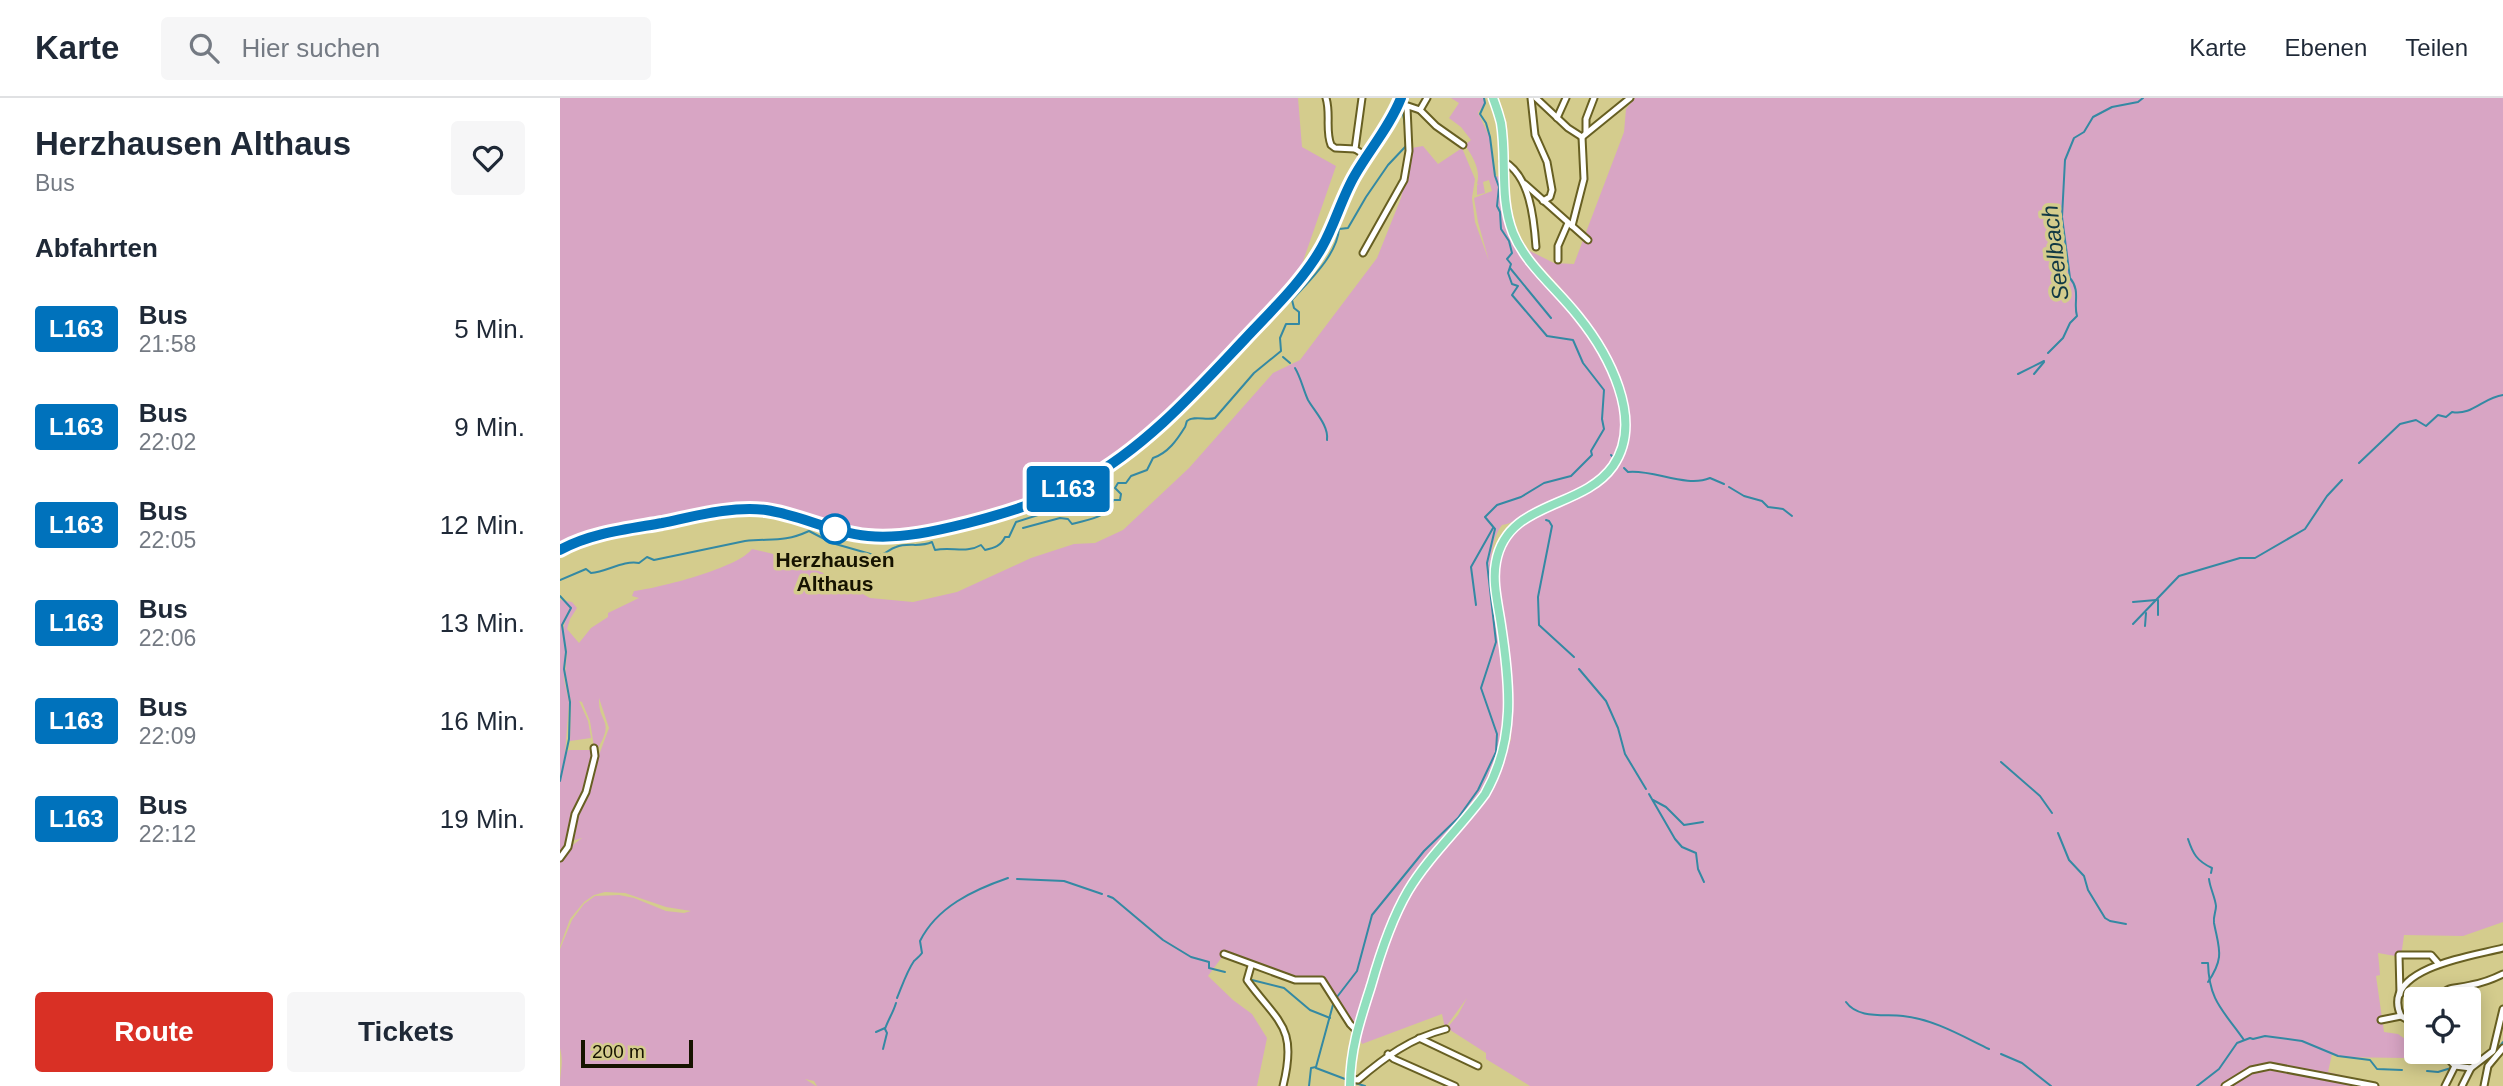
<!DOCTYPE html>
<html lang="de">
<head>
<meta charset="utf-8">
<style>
  body { margin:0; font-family:Arial,sans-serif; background:#f6f6f7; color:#1f2937; height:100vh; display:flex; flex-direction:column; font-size:26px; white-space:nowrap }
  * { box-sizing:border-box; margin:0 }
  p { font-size:23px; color:#747a83 }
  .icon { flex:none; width:38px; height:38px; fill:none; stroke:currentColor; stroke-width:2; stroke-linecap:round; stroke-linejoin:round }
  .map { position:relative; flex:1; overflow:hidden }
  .sheet { display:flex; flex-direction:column; background:#fff; width:560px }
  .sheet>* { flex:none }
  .badge { padding:0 14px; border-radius:5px; font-size:24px; line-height:46px }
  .fabs { position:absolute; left:1844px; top:889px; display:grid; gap:14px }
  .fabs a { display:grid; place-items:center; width:77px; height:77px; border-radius:7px; background:#fff; box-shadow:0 4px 18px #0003; font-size:35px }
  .scale { position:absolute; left:21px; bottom:18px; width:112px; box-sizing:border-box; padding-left:7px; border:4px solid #161300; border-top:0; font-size:19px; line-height:24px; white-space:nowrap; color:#161300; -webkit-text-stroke:5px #d4cc8d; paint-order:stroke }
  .map>.badge { position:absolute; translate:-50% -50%; box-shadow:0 0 0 4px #fff }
  h2 { padding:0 35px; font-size:26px; line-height:63px }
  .round { display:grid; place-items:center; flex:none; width:74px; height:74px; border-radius:7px; background:#f6f6f7 }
  .headline { display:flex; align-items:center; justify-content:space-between; height:119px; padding:0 35px }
  h1 { font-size:33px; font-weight:600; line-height:52px }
  .button { display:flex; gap:14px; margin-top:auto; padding:14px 35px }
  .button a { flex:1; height:80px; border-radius:7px; background:#d93025; color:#fff; font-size:28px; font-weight:600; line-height:80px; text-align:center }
  .button a+a { background:#f6f6f7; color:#1f2937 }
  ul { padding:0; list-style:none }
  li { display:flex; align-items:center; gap:21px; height:98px; padding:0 35px }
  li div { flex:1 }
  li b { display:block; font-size:26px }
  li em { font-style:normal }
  li .badge { min-width:77px; font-weight:700; text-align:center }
  header { display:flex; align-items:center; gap:42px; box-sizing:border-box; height:98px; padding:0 35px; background:#fff; border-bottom:2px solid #e0e1e3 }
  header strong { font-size:33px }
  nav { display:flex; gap:38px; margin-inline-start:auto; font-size:24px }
  .search { width:490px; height:63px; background:#f6f6f7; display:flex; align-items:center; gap:18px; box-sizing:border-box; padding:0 24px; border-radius:7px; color:#747a83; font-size:26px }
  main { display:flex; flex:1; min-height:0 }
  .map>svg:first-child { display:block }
  .green { fill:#d8a5c4 }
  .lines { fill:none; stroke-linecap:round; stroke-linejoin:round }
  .stream { stroke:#3489a3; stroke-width:2 }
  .minor-casing { stroke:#675f22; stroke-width:9 }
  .major-casing { stroke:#fff; stroke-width:11 }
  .minor { stroke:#fff; stroke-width:5 }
  .major { stroke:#91dfbe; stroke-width:8 }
  .line-casing { stroke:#fff; stroke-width:16 }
  .line { stroke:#0072bc; stroke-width:10 }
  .stop-dot { fill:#fff; stroke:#0072bc; stroke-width:3.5 }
  .labels { text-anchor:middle; stroke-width:7; stroke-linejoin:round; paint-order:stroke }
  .stop-label { font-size:21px; font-weight:bold; fill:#161300; stroke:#d4cc8d }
  .water-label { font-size:23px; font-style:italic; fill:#113844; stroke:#d4cc8d }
</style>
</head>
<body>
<header>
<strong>Karte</strong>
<div class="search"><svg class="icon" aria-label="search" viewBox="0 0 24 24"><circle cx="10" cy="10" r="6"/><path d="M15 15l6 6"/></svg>Hier suchen</div>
<nav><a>Karte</a><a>Ebenen</a><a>Teilen</a></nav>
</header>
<main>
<section class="sheet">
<div class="headline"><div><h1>Herzhausen Althaus</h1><p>Bus</p></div><a class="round"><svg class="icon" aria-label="heart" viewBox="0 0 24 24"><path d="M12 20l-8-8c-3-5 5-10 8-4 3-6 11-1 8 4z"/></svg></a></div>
<h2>Abfahrten</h2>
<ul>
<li><span class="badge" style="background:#0072bc;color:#fff">L163</span><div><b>Bus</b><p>21:58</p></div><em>5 Min.</em></li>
<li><span class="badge" style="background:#0072bc;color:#fff">L163</span><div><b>Bus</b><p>22:02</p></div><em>9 Min.</em></li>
<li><span class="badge" style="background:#0072bc;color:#fff">L163</span><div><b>Bus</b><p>22:05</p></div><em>12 Min.</em></li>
<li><span class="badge" style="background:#0072bc;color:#fff">L163</span><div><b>Bus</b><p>22:06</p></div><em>13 Min.</em></li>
<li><span class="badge" style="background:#0072bc;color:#fff">L163</span><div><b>Bus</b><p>22:09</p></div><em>16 Min.</em></li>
<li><span class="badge" style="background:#0072bc;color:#fff">L163</span><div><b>Bus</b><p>22:12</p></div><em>19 Min.</em></li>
</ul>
<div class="button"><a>Route</a><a>Tickets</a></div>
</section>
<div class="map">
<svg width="1943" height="988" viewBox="0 0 1943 988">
  <rect width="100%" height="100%" fill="#d4cc8d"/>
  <g class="green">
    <path d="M 0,0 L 738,0 L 742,49 L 776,68 L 740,172 L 666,257 L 601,320 L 537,371 L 475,399 L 340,435 L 305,434 L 267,426 L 218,411 L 156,412 L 0,450 Z"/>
    <path d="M 891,0 L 923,0 L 925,4 L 918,15 L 930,40 L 934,78 L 942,79 C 943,104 945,127 958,150 C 972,176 999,196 1016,220 C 1043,257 1084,328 1049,370 C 1037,384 1021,392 1004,398 C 993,403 981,407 970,413 C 960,419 954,425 942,427 C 918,457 941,531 944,568 C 946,588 947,611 945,632 C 938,702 875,740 842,798 C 821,836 811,882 797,923 L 792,926 L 767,883 L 756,878 L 740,881 L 665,855 L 648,878 L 673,902 L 692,916 L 707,940 L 697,988 L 257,988 L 254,983 L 245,981 L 256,988 L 0,988 C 0,972 4,966 0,950 L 0,851 L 12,822 L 24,806 L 35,798 L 59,797 L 74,800 L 106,813 L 124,815 L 131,813 L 106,809 L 65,795 L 45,794 L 34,797 L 24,804 L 10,821 L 0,848 L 0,763 L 9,750 L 22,740 L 12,743 L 13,727 L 49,630 L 39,600 C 38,628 57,620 35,655 L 30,623 L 22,604 L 19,603 L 28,623 L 31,640 L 10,643 L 11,603 L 5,580 L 7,554 L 3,533 L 7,515 L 2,527 L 6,555 L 4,581 L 9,604 L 5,656 L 9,652 L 33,652 C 36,673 23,692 15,710 C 9,727 12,744 0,758 L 0,502 L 12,504 L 17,510 L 10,521 L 7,531 L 19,545 L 31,530 L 48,519 L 48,515 L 79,500 L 72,498 L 74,493 C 99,490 178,470 192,451 L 226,459 L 268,477 L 310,500 L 353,504 L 397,494 L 471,460 L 514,446 L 535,445 L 563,432 L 629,370 L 713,275 L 740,262 L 817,160 L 841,100 L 852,50 L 863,48 L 878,66 L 902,50 L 915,81 L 912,100 L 915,124 L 929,163 L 918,124 L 914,100 L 932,93 L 929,82 L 923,84 L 925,95 L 917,97 L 917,87 L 919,86 L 917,86 C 921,72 913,59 905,47 L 911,42 L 901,29 L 889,20 L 899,5 Z"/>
    <path d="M 1075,0 L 1943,0 L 1943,824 L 1903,838 L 1844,837 L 1841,859 L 1818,855 L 1820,877 L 1816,878 L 1824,934 L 1838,936 L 1845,941 L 1857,938 L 1857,949 L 1845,950 L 1844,960 L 1778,959 L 1772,956 L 1768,974 L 1802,982 L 1801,988 L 970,988 L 926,961 L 926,955 L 887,930 L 898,917 L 907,900 L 885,930 L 882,916 L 802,946 L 798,936 L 821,866 L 851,793 L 925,702 L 940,677 L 951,641 L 952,613 L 938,476 C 942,415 990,418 1031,393 C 1057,377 1076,340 1066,309 C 1061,295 1052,280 1045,266 C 1037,250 1031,232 1022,217 C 1007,194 984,173 966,151 L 994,165 L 1014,166 L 1064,34 L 1066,11 Z"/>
  </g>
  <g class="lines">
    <g class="stream">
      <path d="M 846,33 L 842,10 L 846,0"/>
      <path d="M 950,170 L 991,220"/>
      <path d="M 1488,255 L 1503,240 L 1510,225 L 1517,218 C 1513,205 1521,193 1510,180 L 1502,119 L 1505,62 L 1514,40 L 1524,34 L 1533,19 L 1552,9 L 1578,4 L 1583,0"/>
      <path d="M 723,259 L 730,265"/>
      <path d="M 735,270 C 741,280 743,291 748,302 C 755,314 769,328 767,342"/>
      <path d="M 1458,276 L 1484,263"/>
      <path d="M 1474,276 L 1484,264"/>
      <path d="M 1051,357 L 1052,358"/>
      <path d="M 1799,365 L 1840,326 L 1856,322 L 1866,328 L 1878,317 L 1886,319 L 1892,314 C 1912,318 1924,299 1943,297"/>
      <path d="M 1064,370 L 1068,374 C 1093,371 1126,390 1150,380 L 1164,386"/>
      <path d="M 1169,389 L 1184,398 L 1202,403 L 1208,409 L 1223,411 L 1232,418"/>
      <path d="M 986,422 L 989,423 L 992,428 L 978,499 L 979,527 L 1014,559"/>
      <path d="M 463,430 L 500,420 L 508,421 L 512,426 C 529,421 546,421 553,403"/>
      <path d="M 0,482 L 26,471 L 31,475 C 47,474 63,462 79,465 L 87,459 L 94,462 L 185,443 C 211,440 223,445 249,433 L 272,445 L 314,457 C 325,458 327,452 336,449 C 348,444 360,450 372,444 L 375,452 C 391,448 406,456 421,447 L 425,452 C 434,450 441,448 445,439 L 449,439 L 456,424 L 500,410 L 531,403 L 537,403 L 540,406 L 541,396 L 546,394 L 549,396 L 549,402 L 560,402 L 561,396 L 555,390 L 558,385 L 566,385 L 571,378 L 587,372 L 593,360 C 608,355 617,342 625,329 C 626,327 626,325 627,323 C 634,317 647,323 655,320 L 694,275 L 721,253 L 720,240 L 726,226 L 739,226 L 739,214 L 734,210 L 732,202 C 749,183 777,157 779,131 L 788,130 L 806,99 L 828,67 L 846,48"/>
      <path d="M 0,498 L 11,510 L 2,527 L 6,554 L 4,571 L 10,604 L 9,641 L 0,683"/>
      <path d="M 1573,504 L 1596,502"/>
      <path d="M 916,507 L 911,469 L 933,430"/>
      <path d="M 1598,517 L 1598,502"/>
      <path d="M 1573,526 L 1619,478 L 1680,460 L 1695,460 L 1745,431 L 1767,398 L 1782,382"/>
      <path d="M 1585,528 L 1586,515"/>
      <path d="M 1019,571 L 1046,603 L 1058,630 L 1065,656 L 1086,691"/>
      <path d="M 1441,664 L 1480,698 L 1492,715"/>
      <path d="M 1089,696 L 1115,741 L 1122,749 L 1136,755 L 1138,771 L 1144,784"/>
      <path d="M 1093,702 L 1106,709 L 1124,727 L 1143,724"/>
      <path d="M 1498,735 L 1509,762 L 1524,778 L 1528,792 L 1545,820 L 1550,823 L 1566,826"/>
      <path d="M 1628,741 C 1633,756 1637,763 1652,770 L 1651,775"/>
      <path d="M 457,781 L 504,783 L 542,796"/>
      <path d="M 548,798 L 553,800 L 603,842 L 631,859 L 649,864 L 649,870 L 665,874"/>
      <path d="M 1642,865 L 1648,865 C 1649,904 1664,913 1684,942"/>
      <path d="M 692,882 L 724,890 L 750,912 L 770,920"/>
      <path d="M 1648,884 C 1665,859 1659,851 1654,825 C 1653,818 1656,814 1656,808 C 1655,799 1650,790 1649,781"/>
      <path d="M 777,899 L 797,873 L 812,817 L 864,753 L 898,720 L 918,692 L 936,654 L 937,636 L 921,590 L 936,544 L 927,465 L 935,431 L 925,419 L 937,407 L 961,399 L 984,385 L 1011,378 L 1032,357 L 1031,353 L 1044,331 L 1042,321 L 1044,292 L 1023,265 L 1013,242 L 987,238 L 952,197 L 958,188 L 952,186 L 948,175 L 951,166 L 947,161 L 952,155 L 949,143 L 941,131 L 940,114 L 937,108 L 939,89 L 935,78 L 930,39 L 926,25 L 920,16 L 925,5 L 924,0"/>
      <path d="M 337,900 C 342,888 347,873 354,863 C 357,860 360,858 362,855 L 360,843 C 377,809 413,792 448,780"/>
      <path d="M 1286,904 C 1298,921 1324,916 1343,918 C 1373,921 1402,938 1429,951"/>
      <path d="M 316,934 L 325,930"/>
      <path d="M 323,951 L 327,935 L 325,931 C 328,922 333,915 336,905"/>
      <path d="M 1935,954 L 1943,944"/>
      <path d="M 1441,956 L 1462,965 L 1491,988"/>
      <path d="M 756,970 L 785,981"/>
      <path d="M 1913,972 L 1931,958"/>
      <path d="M 1867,973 L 1878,974 L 1891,970"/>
      <path d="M 795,985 L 805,988"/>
      <path d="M 749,988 L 751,970 L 756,969 L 774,903"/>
      <path d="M 1637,988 L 1659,971 L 1677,945 L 1690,940 L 1693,941 L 1705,938 L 1742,943 L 1778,958 L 1810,962 L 1817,971 L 1842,972"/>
    </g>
    <g class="minor-casing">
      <g id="minor">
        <path d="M 766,0 C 771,16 765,32 771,47 L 775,50 L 795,51"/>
        <path d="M 802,0 L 795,51 L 806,58"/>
        <path d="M 971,0 L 975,37 L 987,64 L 992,92 L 990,99 L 983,103"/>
        <path d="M 976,0 L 1008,30 L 1022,39"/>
        <path d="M 839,5 L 860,12 L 876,28 L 903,47"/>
        <path d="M 860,12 L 867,0"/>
        <path d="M 997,20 L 1006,0"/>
        <path d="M 1026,35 L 1026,21 L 1034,0"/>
        <path d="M 1022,39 L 1070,0"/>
        <path d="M 943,63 C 970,77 974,121 976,149"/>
        <path d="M 965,86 L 1028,142"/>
        <path d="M 1012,128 L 1024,81 L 1022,39"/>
        <path d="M 803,155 L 844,82 L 849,53 L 847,9"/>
        <path d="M 998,162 L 998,148 L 1008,125"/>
        <path d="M 0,760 L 8,749 L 15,716 L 26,694 L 35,658 L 34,650"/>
        <path d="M 664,856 L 735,882 L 762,882 L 790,926 L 796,932"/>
        <path d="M 691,868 L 687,882 C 718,925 738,928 723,988"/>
        <path d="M 1840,896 L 1839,857 L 1871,857 L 1878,865"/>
        <path d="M 1876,901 C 1890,886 1893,892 1911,887 C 1922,885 1933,881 1943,876"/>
        <path d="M 1841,918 C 1819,870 1914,858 1943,850"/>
        <path d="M 1821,922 L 1841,918 L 1857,927"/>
        <path d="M 859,940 L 918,968"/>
        <path d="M 1882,954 L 1895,968 L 1911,970"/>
        <path d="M 828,956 L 834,961 L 895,988"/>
        <path d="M 1911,970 L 1933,953 L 1943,911"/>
        <path d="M 790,981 L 798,982 C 825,959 851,940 886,931"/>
        <path d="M 1665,988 L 1691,972 L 1710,968 L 1815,988"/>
        <path d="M 1885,988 L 1895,968"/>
        <path d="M 1902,988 L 1911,970"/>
        <path d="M 1924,988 L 1928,968 L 1943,950"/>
      </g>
    </g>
    <g class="major-casing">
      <g id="major">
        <path d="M 0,452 C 29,436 64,432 96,426 C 132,419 170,407 206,412 C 241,417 273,435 308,438 C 342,441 376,433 408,425 C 447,415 486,403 522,384 C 583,351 633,296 681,246 C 709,216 743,185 762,149 C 775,126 782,99 795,77 C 810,51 830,28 841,0"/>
        <path d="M 790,988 C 790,952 800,922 811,888 C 820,856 831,822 848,793 C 869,758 901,729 925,696 C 956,642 950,586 941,527 C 938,506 932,484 936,464 C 947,402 1022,412 1053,368 C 1085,322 1048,255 1018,218 C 997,191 966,167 953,135 C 939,100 947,62 941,25 C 939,17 936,8 933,0"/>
      </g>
    </g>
    <use href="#minor" class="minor"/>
    <use href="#major" class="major"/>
  </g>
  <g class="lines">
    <g class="line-casing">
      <path id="line" d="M 0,452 C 30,435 68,431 102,425 C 136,418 171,408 206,412 C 241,417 273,435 308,438 C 342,441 376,433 408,425 C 447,415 486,403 522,384 C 585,350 636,293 684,242 C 711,213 743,183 762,149 C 775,126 782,99 795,77 C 810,51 830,28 841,0"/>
    </g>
    <use href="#line" class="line"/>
  </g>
  <circle class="stop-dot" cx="275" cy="431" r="14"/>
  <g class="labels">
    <g class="stop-label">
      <text x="275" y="469">Herzhausen<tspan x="275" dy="24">Althaus</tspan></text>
    </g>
    <g class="water-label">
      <text transform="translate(1495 155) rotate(-97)" y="8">Seelbach</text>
    </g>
  </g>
</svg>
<div class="fabs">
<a><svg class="icon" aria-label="locate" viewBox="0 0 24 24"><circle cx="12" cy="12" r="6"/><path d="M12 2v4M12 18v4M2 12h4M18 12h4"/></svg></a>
</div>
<div class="scale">200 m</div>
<b class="badge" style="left:508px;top:391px;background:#0072bc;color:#fff">L163</b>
</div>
</main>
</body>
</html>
